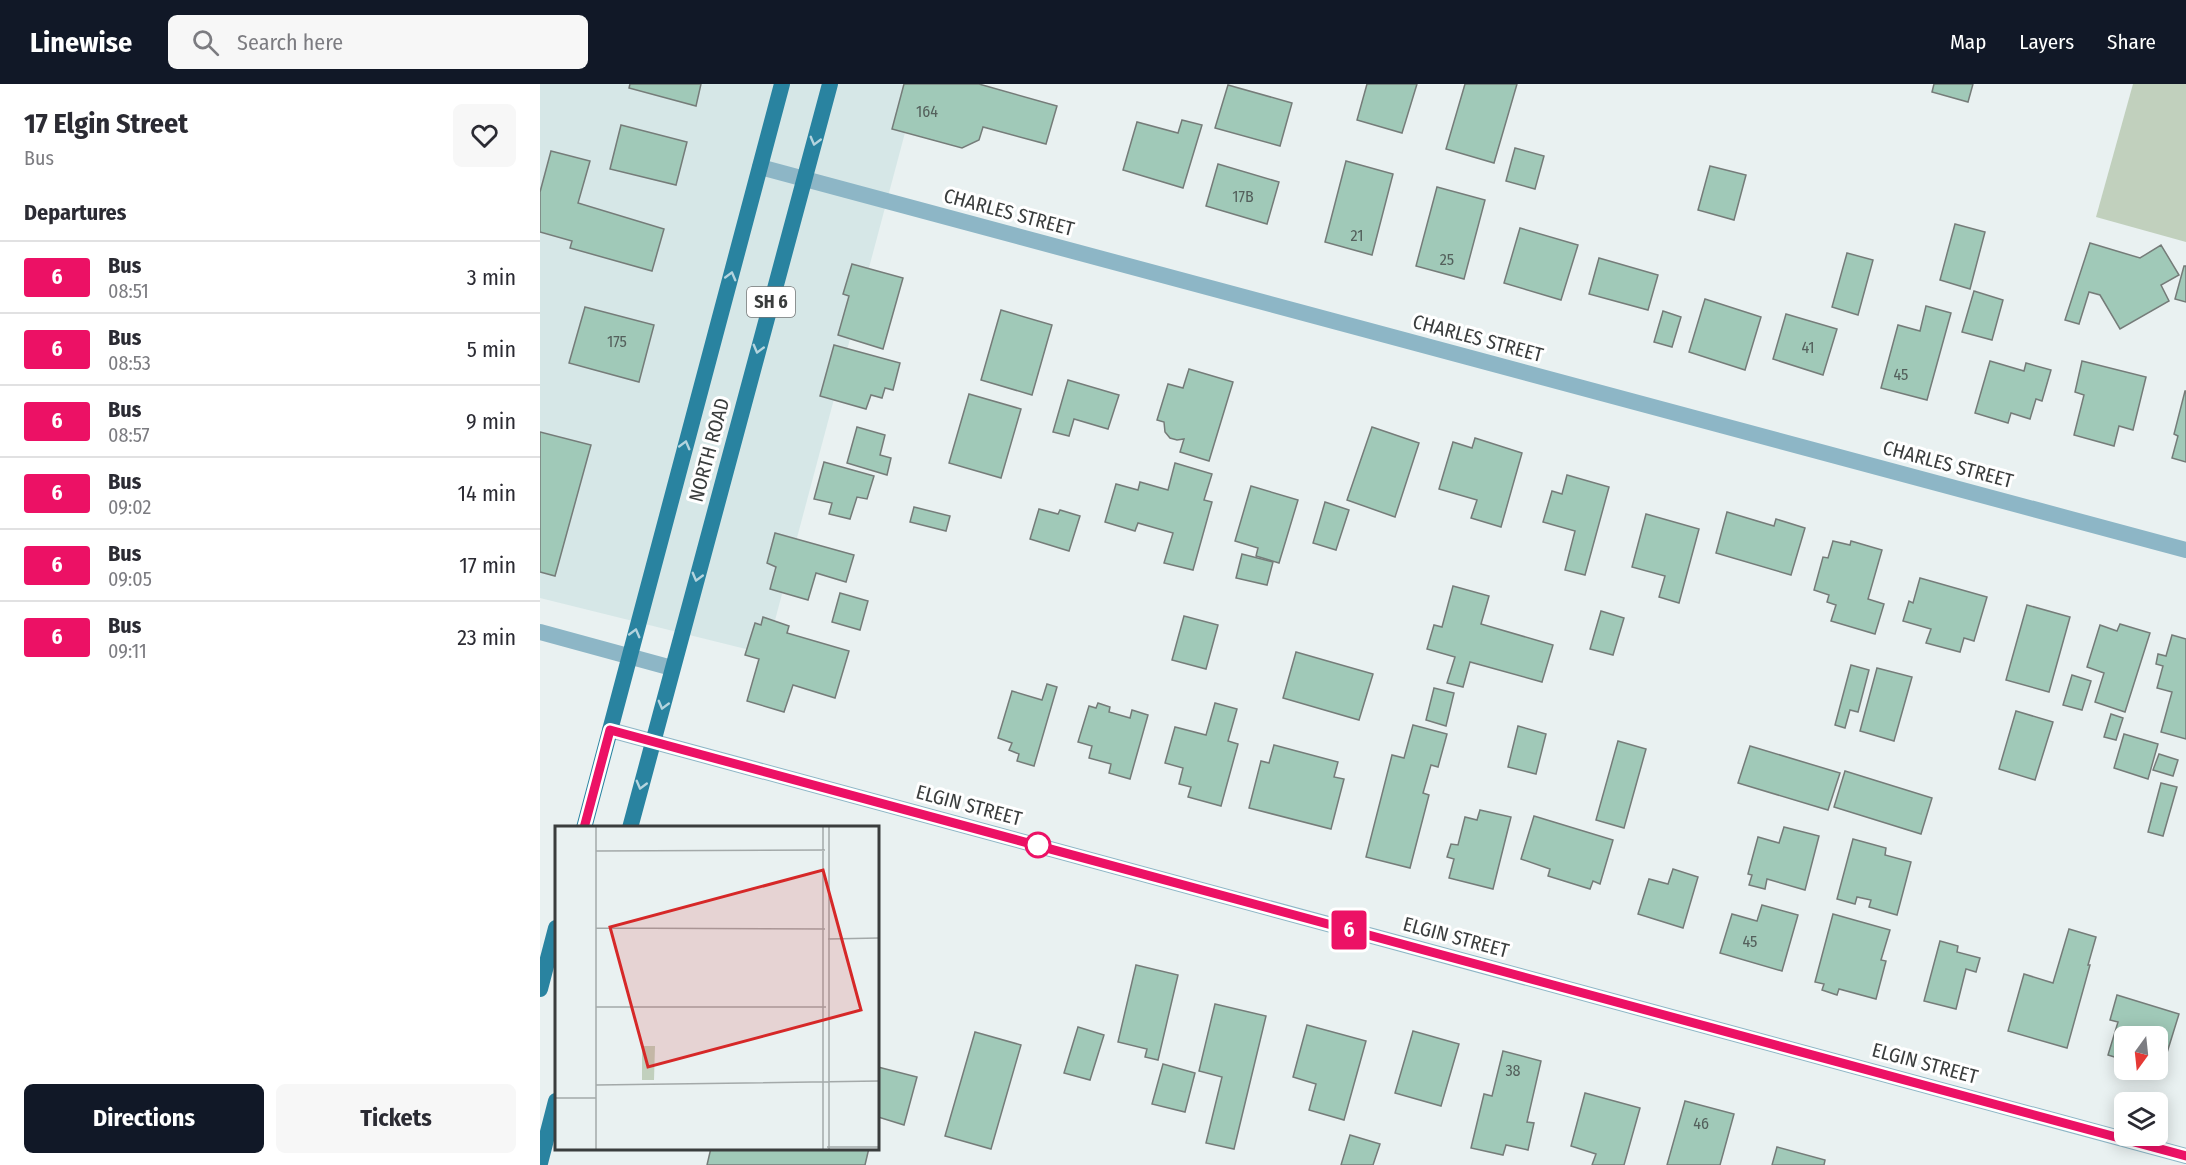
<!DOCTYPE html>
<html lang="en">
<head>
<meta charset="utf-8">
<style>
  body { margin:0; font-family:"Fira Sans Condensed",sans-serif; background:#f7f7f7; color:#2b2b33; height:100vh; display:flex; flex-direction:column; font-size:22px; white-space:nowrap }
  * { box-sizing:border-box; margin:0 }
  p { font-size:20px; color:#7c7c81 }
  .icon { flex:none; width:33px; height:33px; fill:none; stroke:currentColor; stroke-width:2; stroke-linecap:round; stroke-linejoin:round }
  .map { position:relative; flex:1; overflow:hidden }
  .drawer { display:flex; flex-direction:column; background:#fff; width:540px }
  .drawer>* { flex:none }
  .badge { padding:0 12px; border-radius:4px; font-size:21px; line-height:39px }
  .needle { width:39px; rotate:195deg }
  .fabs { position:absolute; left:1574px; top:942px; display:grid; gap:12px }
  .fabs a { display:grid; place-items:center; width:54px; height:54px; border-radius:9px; background:#fff; box-shadow:0 3px 15px #0003; font-size:30px }
  .map>.badge { position:absolute; translate:-50% -50%; box-shadow:0 0 0 3px #fff }
  h2 { padding:0 24px; font-size:22px; line-height:54px }
  .round { display:grid; place-items:center; flex:none; width:63px; height:63px; border-radius:9px; background:#f7f7f7 }
  .summary { display:flex; align-items:center; justify-content:space-between; height:102px; padding:0 24px }
  h1 { font-size:28px; font-weight:700; line-height:45px }
  .cta { display:flex; gap:12px; margin-top:auto; padding:12px 24px }
  .cta a { flex:1; height:69px; border-radius:9px; background:#111827; color:#fff; font-size:24px; font-weight:700; line-height:69px; text-align:center }
  .cta a+a { background:#f7f7f7; color:#2b2b33 }
  ul { padding:0; list-style:none }
  li { display:flex; align-items:center; gap:18px; height:72px; padding:0 24px; border-top:2px solid #e1e1e2 }
  li div { flex:1 }
  li b { display:block; font-size:22px }
  li em { font-style:normal }
  li .badge { min-width:66px; font-weight:700; text-align:center }
  header { display:flex; align-items:center; gap:36px; box-sizing:border-box; height:84px; padding:0 30px; background:#111827; color:#fff }
  header strong { font-size:28px }
  nav { display:flex; gap:33px; margin-inline-start:auto; font-size:21px }
  .search { width:420px; height:54px; background:#f7f7f7; display:flex; align-items:center; gap:15px; box-sizing:border-box; padding:0 21px; border-radius:9px; color:#7c7c81; font-size:22px }
  main { display:flex; flex:1; min-height:0 }
  .map>svg:first-child { display:block }
  .built { fill:#d6e7e7 }
  .green { fill:#c1d0bd }
  .building { fill:#a0c9b8; stroke:#757c79; stroke-width:1.5 }
  .lines { fill:none; stroke-linecap:round; stroke-linejoin:round }
  .minor { stroke:#8db6c6; stroke-width:16 }
  .primary { stroke:#2983a0; stroke-width:16 }
  .oneway { stroke:#b4d4de }
  .line-casing { stroke:#fff; stroke-width:14 }
  .line { stroke:#ec1165; stroke-width:9 }
  .stop-dot { fill:#fff; stroke:#ec1165; stroke-width:3 }
  .labels { text-anchor:middle; stroke-width:6; stroke-linejoin:round; paint-order:stroke }
  .number-label { font-size:16px; fill:#54605c }
  .shield { fill:#fff; stroke:#757777; stroke-width:1.5 }
  .shield-label { font-size:18px; font-weight:bold; fill:#3a3d3d }
  .street-label { font-size:20px; fill:#3a3d3d; stroke:#fff }
  .inset-road { fill:none; stroke:#a3a9a9; stroke-width:1.5 }
  .view { fill:#d62828; fill-opacity:0.15; stroke:#d62828; stroke-width:3 }
  .inset-edge { fill:none; stroke:#3a3d3d; stroke-width:3 }
</style>
</head>
<body>
<header>
<strong>Linewise</strong>
<div class="search"><svg class="icon" aria-label="search" viewBox="0 0 24 24"><circle cx="10" cy="10" r="6"/><path d="M15 15l6 6"/></svg>Search here</div>
<nav><a>Map</a><a>Layers</a><a>Share</a></nav>
</header>
<main>
<section class="drawer">
<div class="summary"><div><h1>17 Elgin Street</h1><p>Bus</p></div><a class="round"><svg class="icon" aria-label="heart" viewBox="0 0 24 24"><path d="M12 20l-8-8c-3-5 5-10 8-4 3-6 11-1 8 4z"/></svg></a></div>
<h2>Departures</h2>
<ul>
<li><span class="badge" style="background:#ec1165;color:#fff">6</span><div><b>Bus</b><p>08:51</p></div><em>3 min</em></li>
<li><span class="badge" style="background:#ec1165;color:#fff">6</span><div><b>Bus</b><p>08:53</p></div><em>5 min</em></li>
<li><span class="badge" style="background:#ec1165;color:#fff">6</span><div><b>Bus</b><p>08:57</p></div><em>9 min</em></li>
<li><span class="badge" style="background:#ec1165;color:#fff">6</span><div><b>Bus</b><p>09:02</p></div><em>14 min</em></li>
<li><span class="badge" style="background:#ec1165;color:#fff">6</span><div><b>Bus</b><p>09:05</p></div><em>17 min</em></li>
<li><span class="badge" style="background:#ec1165;color:#fff">6</span><div><b>Bus</b><p>09:11</p></div><em>23 min</em></li>
</ul>
<div class="cta"><a>Directions</a><a>Tickets</a></div>
</section>
<div class="map">
<svg width="1646" height="1081" viewBox="0 0 1646 1081">
  <rect width="100%" height="100%" fill="#e9f1f1"/>
  <path class="built" d="M 0,0 L 378,0 L 226,570 L 0,514 Z"/>
  <path class="green" d="M 1593,0 L 1646,0 L 1646,158 L 1556,133 Z"/>
  <g class="building">
    <path d="M 90,0 L 161,0 L 156,22 L 89,4 Z"/>
    <path d="M 364,0 L 439,0 L 517,22 L 506,60 L 443,43 L 439,56 L 422,64 L 352,45 Z"/>
    <path d="M 827,0 L 877,0 L 862,49 L 817,36 Z"/>
    <path d="M 925,0 L 977,0 L 954,79 L 906,65 Z"/>
    <path d="M 1394,0 L 1433,0 L 1428,18 L 1392,8 Z"/>
    <path d="M 688,1 L 752,19 L 740,62 L 675,44 Z"/>
    <path d="M 642,36 L 662,41 L 643,104 L 583,86 L 597,38 L 638,49 Z"/>
    <path d="M 81,41 L 147,58 L 136,101 L 70,85 Z"/>
    <path d="M 975,64 L 1004,72 L 995,105 L 966,97 Z"/>
    <path d="M 11,67 L 50,77 L 38,119 L 124,145 L 112,187 L 30,164 L 32,157 L 0,148 L 0,108 Z"/>
    <path d="M 806,77 L 853,90 L 832,171 L 785,158 Z"/>
    <path d="M 678,80 L 739,98 L 727,140 L 666,122 Z"/>
    <path d="M 1170,82 L 1206,91 L 1194,136 L 1158,126 Z"/>
    <path d="M 897,103 L 945,116 L 924,195 L 876,182 Z"/>
    <path d="M 1415,140 L 1445,148 L 1430,205 L 1400,196 Z"/>
    <path d="M 980,144 L 1038,161 L 1021,216 L 964,199 Z"/>
    <path d="M 1550,159 L 1600,174 L 1621,161 L 1639,191 L 1621,201 L 1629,217 L 1580,245 L 1560,211 L 1549,208 L 1539,240 L 1525,236 Z"/>
    <path d="M 1307,169 L 1333,176 L 1318,231 L 1292,223 Z"/>
    <path d="M 1059,174 L 1118,191 L 1108,226 L 1049,210 Z"/>
    <path d="M 312,180 L 363,194 L 343,265 L 298,251 L 309,212 L 303,210 Z"/>
    <path d="M 1644,182 L 1646,182 L 1646,218 L 1635,215 Z"/>
    <path d="M 1434,207 L 1463,216 L 1452,256 L 1422,248 Z"/>
    <path d="M 1165,215 L 1221,233 L 1205,286 L 1149,268 Z"/>
    <path d="M 1386,222 L 1411,229 L 1387,316 L 1341,304 L 1358,241 L 1380,247 Z"/>
    <path d="M 45,223 L 114,241 L 99,298 L 29,279 Z"/>
    <path d="M 461,226 L 512,241 L 492,311 L 441,296 Z"/>
    <path d="M 1123,227 L 1141,233 L 1132,263 L 1114,258 Z"/>
    <path d="M 1246,230 L 1297,245 L 1283,291 L 1233,275 Z"/>
    <path d="M 294,261 L 360,279 L 353,306 L 345,304 L 342,314 L 331,311 L 326,325 L 280,312 Z"/>
    <path d="M 1450,277 L 1484,287 L 1486,279 L 1511,286 L 1502,317 L 1496,315 L 1490,335 L 1471,329 L 1468,339 L 1435,329 Z"/>
    <path d="M 1542,277 L 1606,293 L 1593,346 L 1579,342 L 1574,362 L 1534,351 L 1544,311 L 1535,308 Z"/>
    <path d="M 649,285 L 693,298 L 669,377 L 640,368 L 644,355 L 637,356 L 630,354 L 625,348 L 624,338 L 617,336 L 628,300 L 643,304 Z"/>
    <path d="M 528,296 L 579,311 L 568,345 L 534,335 L 529,352 L 513,348 Z"/>
    <path d="M 1645,307 L 1646,307 L 1646,378 L 1632,374 L 1638,352 L 1634,350 Z"/>
    <path d="M 429,310 L 481,325 L 461,394 L 409,379 Z"/>
    <path d="M 317,343 L 345,351 L 340,371 L 351,374 L 347,391 L 307,379 Z"/>
    <path d="M 832,343 L 879,359 L 855,433 L 807,416 Z"/>
    <path d="M 0,348 L 51,361 L 15,492 L 0,488 Z"/>
    <path d="M 935,354 L 982,369 L 961,443 L 931,434 L 937,416 L 899,405 L 913,358 L 932,364 Z"/>
    <path d="M 284,378 L 334,392 L 327,415 L 317,413 L 310,435 L 289,430 L 292,419 L 274,415 Z"/>
    <path d="M 635,379 L 672,390 L 664,416 L 672,418 L 653,486 L 624,479 L 633,449 L 598,439 L 595,447 L 565,438 L 576,400 L 598,406 L 600,398 L 628,406 Z"/>
    <path d="M 1027,391 L 1069,403 L 1045,491 L 1025,486 L 1035,447 L 1003,438 L 1012,407 L 1022,410 Z"/>
    <path d="M 711,402 L 758,416 L 739,479 L 716,472 L 718,464 L 695,457 Z"/>
    <path d="M 785,418 L 809,426 L 796,466 L 773,459 Z"/>
    <path d="M 374,423 L 410,432 L 406,447 L 370,438 Z"/>
    <path d="M 499,425 L 518,430 L 520,426 L 540,432 L 529,467 L 490,455 Z"/>
    <path d="M 1187,428 L 1234,442 L 1236,435 L 1265,444 L 1251,491 L 1176,469 Z"/>
    <path d="M 1106,430 L 1159,445 L 1139,519 L 1119,513 L 1125,492 L 1092,483 Z"/>
    <path d="M 235,449 L 314,471 L 306,498 L 276,489 L 268,516 L 230,505 L 236,483 L 227,479 Z"/>
    <path d="M 1293,457 L 1310,461 L 1311,457 L 1342,466 L 1328,515 L 1344,520 L 1335,550 L 1291,537 L 1296,521 L 1287,518 L 1289,511 L 1274,506 L 1283,473 L 1288,474 Z"/>
    <path d="M 702,470 L 733,478 L 727,501 L 696,494 Z"/>
    <path d="M 1380,494 L 1447,513 L 1434,557 L 1424,554 L 1420,568 L 1386,559 L 1391,545 L 1363,537 L 1369,517 L 1373,519 Z"/>
    <path d="M 913,502 L 949,512 L 941,540 L 1013,561 L 1002,598 L 930,578 L 923,603 L 907,599 L 915,573 L 887,565 L 894,541 L 902,543 Z"/>
    <path d="M 300,509 L 328,517 L 320,546 L 292,538 Z"/>
    <path d="M 1487,521 L 1530,533 L 1509,608 L 1466,596 Z"/>
    <path d="M 1061,527 L 1084,534 L 1073,571 L 1050,565 Z"/>
    <path d="M 644,532 L 678,541 L 666,585 L 632,576 Z"/>
    <path d="M 223,533 L 249,542 L 247,549 L 309,567 L 295,614 L 253,601 L 244,628 L 207,617 L 219,575 L 205,571 L 215,539 L 221,541 Z"/>
    <path d="M 1580,540 L 1610,549 L 1585,628 L 1555,618 L 1564,589 L 1547,583 L 1560,541 L 1577,547 Z"/>
    <path d="M 1632,551 L 1646,555 L 1646,655 L 1621,648 L 1632,608 L 1617,604 L 1623,582 L 1616,580 L 1618,570 L 1626,572 Z"/>
    <path d="M 756,568 L 833,590 L 819,636 L 743,614 Z"/>
    <path d="M 1311,581 L 1329,586 L 1318,628 L 1310,626 L 1305,644 L 1295,641 Z"/>
    <path d="M 1337,584 L 1372,593 L 1354,657 L 1320,647 Z"/>
    <path d="M 1532,591 L 1551,597 L 1542,626 L 1523,621 Z"/>
    <path d="M 507,600 L 517,603 L 494,682 L 477,677 L 479,670 L 469,666 L 472,659 L 458,654 L 472,607 L 502,616 Z"/>
    <path d="M 894,604 L 914,609 L 906,642 L 886,636 Z"/>
    <path d="M 558,619 L 570,623 L 569,628 L 590,634 L 592,626 L 608,631 L 590,695 L 569,689 L 571,680 L 549,674 L 552,662 L 538,658 L 549,622 L 556,624 Z"/>
    <path d="M 675,619 L 697,625 L 688,657 L 698,660 L 681,722 L 648,713 L 651,703 L 639,700 L 643,684 L 625,679 L 635,643 L 666,651 Z"/>
    <path d="M 1476,627 L 1513,638 L 1495,696 L 1459,685 Z"/>
    <path d="M 1571,630 L 1583,634 L 1576,656 L 1564,653 Z"/>
    <path d="M 873,641 L 907,650 L 898,683 L 891,681 L 883,709 L 889,711 L 870,784 L 826,773 L 852,671 L 864,674 Z"/>
    <path d="M 978,642 L 1006,650 L 996,690 L 968,683 Z"/>
    <path d="M 1584,650 L 1618,660 L 1608,695 L 1574,684 Z"/>
    <path d="M 1078,657 L 1106,665 L 1084,744 L 1056,736 Z"/>
    <path d="M 734,661 L 798,678 L 794,693 L 804,695 L 791,745 L 709,724 L 721,677 L 729,679 Z"/>
    <path d="M 1210,662 L 1300,689 L 1288,726 L 1198,699 Z"/>
    <path d="M 1619,670 L 1638,676 L 1633,692 L 1613,686 Z"/>
    <path d="M 1305,687 L 1392,714 L 1381,750 L 1294,723 Z"/>
    <path d="M 1621,699 L 1637,703 L 1623,752 L 1608,748 Z"/>
    <path d="M 940,726 L 971,733 L 953,805 L 909,794 L 914,775 L 907,773 L 911,760 L 918,761 L 925,733 L 937,736 Z"/>
    <path d="M 994,732 L 1073,756 L 1060,800 L 1053,797 L 1050,805 L 1008,792 L 1010,785 L 981,775 Z"/>
    <path d="M 1244,743 L 1279,752 L 1265,806 L 1227,795 L 1225,805 L 1209,801 L 1212,791 L 1208,790 L 1218,753 L 1239,759 Z"/>
    <path d="M 1313,755 L 1346,764 L 1345,771 L 1371,778 L 1357,831 L 1329,823 L 1331,816 L 1317,813 L 1315,820 L 1297,815 Z"/>
    <path d="M 1133,785 L 1158,793 L 1143,844 L 1098,830 L 1109,795 L 1128,800 Z"/>
    <path d="M 1222,821 L 1258,831 L 1242,887 L 1180,869 L 1192,830 L 1217,837 Z"/>
    <path d="M 1293,830 L 1350,846 L 1341,876 L 1346,877 L 1336,915 L 1299,905 L 1297,911 L 1282,906 L 1284,900 L 1275,898 Z"/>
    <path d="M 1529,845 L 1556,853 L 1548,881 L 1550,881 L 1527,964 L 1468,947 L 1484,890 L 1513,899 Z"/>
    <path d="M 1400,857 L 1418,862 L 1417,868 L 1440,874 L 1436,888 L 1426,885 L 1416,925 L 1384,917 Z"/>
    <path d="M 596,881 L 638,891 L 618,976 L 605,973 L 607,965 L 578,958 Z"/>
    <path d="M 1577,911 L 1639,930 L 1621,988 L 1614,986 L 1617,986 L 1617,952 L 1584,952 L 1584,976 L 1568,971 L 1578,938 L 1570,936 Z"/>
    <path d="M 675,920 L 726,932 L 694,1065 L 666,1059 L 682,993 L 659,987 Z"/>
    <path d="M 767,941 L 826,957 L 804,1036 L 769,1026 L 776,1000 L 753,993 Z"/>
    <path d="M 538,943 L 564,951 L 550,996 L 524,989 Z"/>
    <path d="M 873,947 L 919,960 L 901,1022 L 855,1009 Z"/>
    <path d="M 435,948 L 481,961 L 451,1065 L 405,1052 Z"/>
    <path d="M 963,967 L 1001,977 L 987,1038 L 994,1039 L 988,1066 L 966,1061 L 963,1071 L 931,1064 L 944,1010 L 952,1012 Z"/>
    <path d="M 623,980 L 655,989 L 645,1028 L 612,1020 Z"/>
    <path d="M 338,983 L 377,993 L 364,1041 L 338,1033 Z"/>
    <path d="M 1045,1009 L 1100,1024 L 1084,1081 L 1052,1081 L 1056,1070 L 1031,1062 Z"/>
    <path d="M 1145,1017 L 1194,1030 L 1180,1081 L 1127,1081 Z"/>
    <path d="M 810,1051 L 840,1060 L 833,1081 L 801,1081 Z"/>
    <path d="M 1237,1063 L 1285,1076 L 1284,1081 L 1232,1081 Z"/>
    <path d="M 171,1064 L 329,1064 L 325,1081 L 167,1081 Z"/>
  </g>
  <g class="lines">
    <g class="minor">
      <path d="M 220,83 L 1646,466"/>
      <path d="M 0,548 L 132,584"/>
      <path d="M 70,646 L 1646,1072"/>
    </g>
    <g class="primary">
      <path d="M 44,744 L 242,0"/>
      <path d="M 90,744 L 290,0"/>
      <path d="M 0,905 L 16,844"/>
      <path d="M 0,1079 L 16,1017"/>
    </g>
  </g>
  <defs><path id="oneway-chevron" d="M-2-3.5L2.5 0L-2 3.5" fill="none" stroke-width="1.6" stroke-linecap="round" stroke-linejoin="round" transform="scale(1.5)"/></defs>
  <g class="oneway">
    <use href="#oneway-chevron" transform="translate(275 57) rotate(105)"/>
    <use href="#oneway-chevron" transform="translate(191 192) rotate(-75)"/>
    <use href="#oneway-chevron" transform="translate(218 265) rotate(105)"/>
    <use href="#oneway-chevron" transform="translate(145 361) rotate(-75)"/>
    <use href="#oneway-chevron" transform="translate(157 493) rotate(105)"/>
    <use href="#oneway-chevron" transform="translate(95 549) rotate(-75)"/>
    <use href="#oneway-chevron" transform="translate(123 621) rotate(105)"/>
    <use href="#oneway-chevron" transform="translate(101 701) rotate(105)"/>
  </g>
  <g class="lines">
    <g class="line-casing">
      <path id="line" d="M 44,744 L 70,646 L 1646,1072"/>
    </g>
    <use href="#line" class="line"/>
  </g>
  <circle class="stop-dot" cx="498" cy="761" r="12"/>
  <g class="labels">
    <g class="number-label">
      <text x="387" y="33">164</text>
      <text x="703" y="118">17B</text>
      <text x="817" y="157">21</text>
      <text x="907" y="181">25</text>
      <text x="77" y="263">175</text>
      <text x="1268" y="269">41</text>
      <text x="1361" y="296">45</text>
      <text x="1210" y="863">45</text>
      <text x="973" y="992">38</text>
      <text x="1161" y="1045">46</text>
    </g>
    <rect class="shield" x="207" y="203" width="48" height="30" rx="4.5"/>
    <g class="shield-label">
      <text x="231" y="224">SH 6</text>
    </g>
    <g class="street-label">
      <text transform="translate(469 128) rotate(15)" y="7">CHARLES STREET</text>
      <text transform="translate(938 254) rotate(15)" y="7">CHARLES STREET</text>
      <text transform="translate(169 366) rotate(-75)" y="7">NORTH ROAD</text>
      <text transform="translate(1408 380) rotate(15)" y="7">CHARLES STREET</text>
      <text transform="translate(429 721) rotate(15)" y="7">ELGIN STREET</text>
      <text transform="translate(916 853) rotate(15)" y="7">ELGIN STREET</text>
      <text transform="translate(1385 979) rotate(15)" y="7">ELGIN STREET</text>
    </g>
  </g>
  <g transform="translate(15 742)">
    <rect width="324" height="324" fill="#e9f1f1"/>
    <path d="M 87,220 L 100,220 L 99,254 L 87,254 Z" fill="#c1d0bd"/>
    <path class="inset-road" d="M 41,0 L 41,324M 41,25 L 270,24M 41,102 L 270,103M 273,113 L 324,112M 41,181 L 271,181M 41,259 L 324,255M 0,272 L 41,272M 272,321 L 324,321M 268,324 L 268,0M 274,324 L 274,0"/>
    <path class="view" d="M 268,44 L 306,184 L 93,241 L 55,101 Z"/>
    <rect width="324" height="324" class="inset-edge"/>
  </g>
</svg>
<div class="fabs">
<a><svg class="needle" viewBox="-14 -14 28 28"><path d="M0-13l5 13h-10z" fill="#e53935"/><path d="M0 13l5-13h-10z" fill="#7c7c81"/></svg></a>
<a><svg class="icon" aria-label="layers" viewBox="0 0 24 24"><path d="M12 4l9 5-9 5-9-5zM3 14l9 5 9-5"/></svg></a>
</div>
<b class="badge" style="left:809px;top:846px;background:#ec1165;color:#fff">6</b>
</div>
</main>
</body>
</html>
